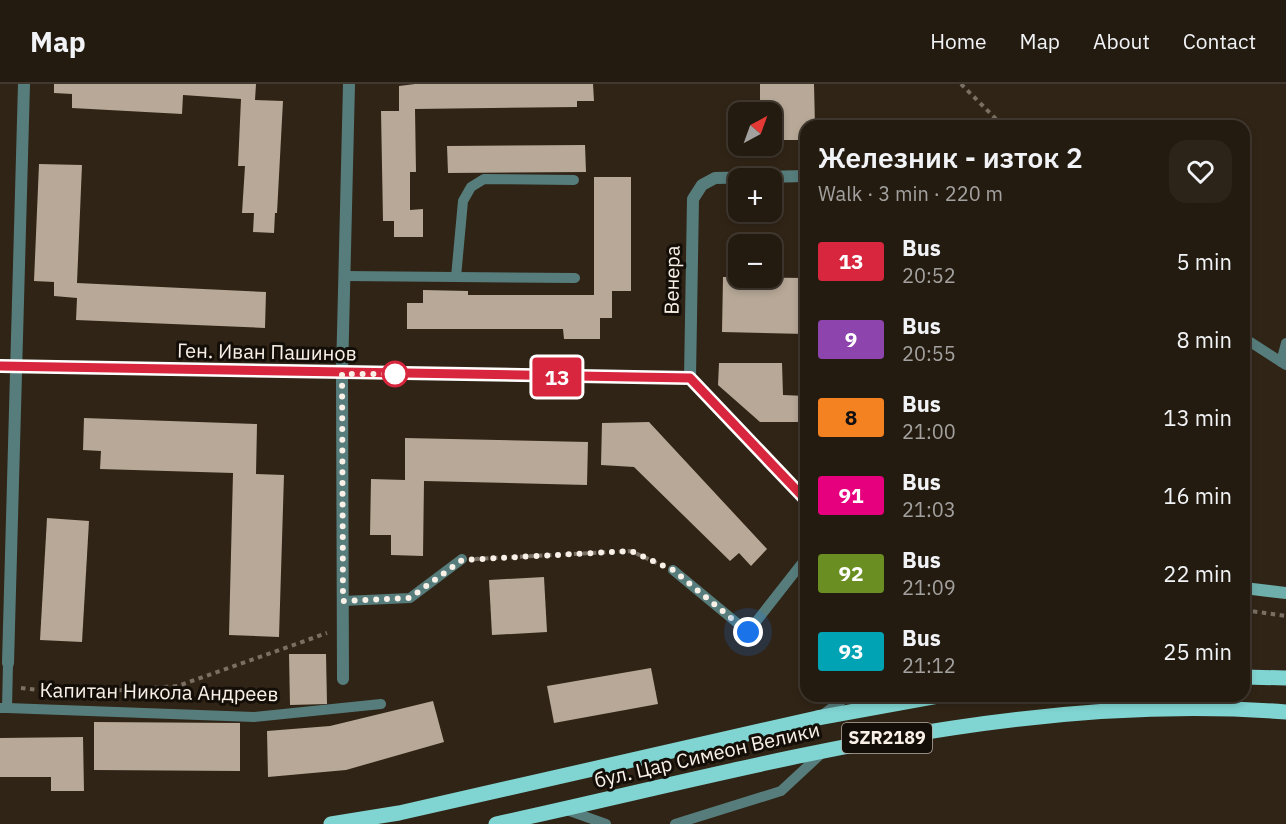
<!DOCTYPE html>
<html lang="en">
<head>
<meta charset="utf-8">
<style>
  body { margin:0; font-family:"IBM Plex Sans",sans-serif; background:#2c2419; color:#f1f3f6; height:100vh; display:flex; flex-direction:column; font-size:22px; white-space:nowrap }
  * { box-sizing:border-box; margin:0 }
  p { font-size:20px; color:#a3a19f }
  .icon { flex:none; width:33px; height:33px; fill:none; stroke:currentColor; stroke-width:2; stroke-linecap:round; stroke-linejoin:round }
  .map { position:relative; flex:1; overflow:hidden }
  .side { position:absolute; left:800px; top:36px; width:450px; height:582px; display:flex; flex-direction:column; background:#241b10; border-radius:18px; box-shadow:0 3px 9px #0003,0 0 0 2px #413930 }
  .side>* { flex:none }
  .badge { padding:0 12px; border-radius:4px; font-size:21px; line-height:39px }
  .needle { width:39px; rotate:41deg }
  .fabs { position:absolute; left:728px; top:18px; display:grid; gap:12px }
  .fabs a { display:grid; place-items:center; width:54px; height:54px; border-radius:12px; background:#241b10; box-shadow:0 3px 9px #0003,0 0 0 2px #413930; font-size:30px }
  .you { position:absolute; width:30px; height:30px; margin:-15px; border:4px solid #fff; border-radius:50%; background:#1a73e8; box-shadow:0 0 0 9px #1a73e833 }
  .map>.badge { position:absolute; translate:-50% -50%; box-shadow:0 0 0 3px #fff }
  .round { display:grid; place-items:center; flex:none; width:63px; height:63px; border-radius:18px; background:#2c2419 }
  .summary { display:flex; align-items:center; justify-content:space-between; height:102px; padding:0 18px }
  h1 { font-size:28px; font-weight:600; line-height:45px }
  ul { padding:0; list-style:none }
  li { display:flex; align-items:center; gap:18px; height:78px; padding:0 18px }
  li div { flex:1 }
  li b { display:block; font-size:22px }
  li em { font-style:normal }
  li .badge { min-width:66px; font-weight:700; text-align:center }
  header { display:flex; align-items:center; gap:36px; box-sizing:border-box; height:84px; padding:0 30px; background:#241b10; border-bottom:2px solid #413930 }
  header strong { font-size:28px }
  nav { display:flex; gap:33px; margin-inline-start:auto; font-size:21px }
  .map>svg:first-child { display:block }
  .building { fill:#b7a897 }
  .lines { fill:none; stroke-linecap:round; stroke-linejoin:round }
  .path { stroke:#796f63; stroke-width:4; stroke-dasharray:4.5 4.5; stroke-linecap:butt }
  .lane { stroke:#567d7c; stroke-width:10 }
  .street { stroke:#567d7c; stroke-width:12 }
  .secondary { stroke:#6eafac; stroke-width:12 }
  .primary { stroke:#80d5d2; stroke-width:15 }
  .line-casing { stroke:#fff; stroke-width:14 }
  .line { stroke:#d7263d; stroke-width:9 }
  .walk { stroke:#f9f1e8; stroke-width:6; stroke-dasharray:0 10.8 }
  .stop-dot { fill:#fff; stroke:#d7263d; stroke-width:3 }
  .labels { text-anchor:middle; stroke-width:6; stroke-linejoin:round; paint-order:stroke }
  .shield { fill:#140e08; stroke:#b4ada5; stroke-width:1.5 }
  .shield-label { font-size:18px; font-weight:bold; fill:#f9f1e8 }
  .street-label { font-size:20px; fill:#f9f1e8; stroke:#140e08 }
</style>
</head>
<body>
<header>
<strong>Map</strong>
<nav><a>Home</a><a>Map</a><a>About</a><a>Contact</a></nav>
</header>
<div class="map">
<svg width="1286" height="740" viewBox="0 0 1286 740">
  <rect width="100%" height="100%" fill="#302416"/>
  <g class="building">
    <path d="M 54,0 L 256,0 L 255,16 L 283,17 L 277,129 L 275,129 L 274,149 L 253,148 L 254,129 L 242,129 L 245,82 L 238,82 L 241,15 L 183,11 L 182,30 L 72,24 L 72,10 L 54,9 Z"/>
    <path d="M 415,0 L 593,0 L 594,17 L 577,17 L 577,23 L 415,25 L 416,88 L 410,88 L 410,126 L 423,125 L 423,153 L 394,153 L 394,137 L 383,137 L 381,27 L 399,27 L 399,2 Z"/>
    <path d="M 760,0 L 814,0 L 815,42 L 806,42 L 806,56 L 771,56 L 771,28 L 760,28 Z"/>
    <path d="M 585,61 L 586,88 L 448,89 L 447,62 Z"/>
    <path d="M 39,80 L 82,81 L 77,199 L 266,208 L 265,244 L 76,236 L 77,214 L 54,212 L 54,198 L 34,197 Z"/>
    <path d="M 594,93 L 631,93 L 631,207 L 612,207 L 612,234 L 600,234 L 600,255 L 564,255 L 563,245 L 407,245 L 407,219 L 423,219 L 423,206 L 468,207 L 468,211 L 594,211 Z"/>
    <path d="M 723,193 L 806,194 L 806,250 L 722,248 Z"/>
    <path d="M 719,279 L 782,279 L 783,311 L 806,312 L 806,338 L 760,338 L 718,301 Z"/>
    <path d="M 84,334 L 257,340 L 256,390 L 284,391 L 279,553 L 229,551 L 233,389 L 100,385 L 101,367 L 83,366 Z"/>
    <path d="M 649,338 L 767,465 L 751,482 L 739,469 L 730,477 L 634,383 L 601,381 L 602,339 Z"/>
    <path d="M 405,354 L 588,358 L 587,401 L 424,397 L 423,472 L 391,471 L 391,451 L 370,451 L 371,395 L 405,396 Z"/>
    <path d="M 47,434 L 89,437 L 82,558 L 40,556 Z"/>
    <path d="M 544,493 L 547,548 L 492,551 L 489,496 Z"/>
    <path d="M 289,570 L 326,570 L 327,620 L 290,621 Z"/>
    <path d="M 651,584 L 658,620 L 554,639 L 547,602 Z"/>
    <path d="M 433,617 L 444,658 L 346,686 L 268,693 L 267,647 L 330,642 Z"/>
    <path d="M 94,638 L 240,639 L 240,687 L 94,686 Z"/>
    <path d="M 83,653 L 84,707 L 51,707 L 51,693 L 0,693 L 0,654 Z"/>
  </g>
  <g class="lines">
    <g class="path">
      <path d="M 961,0 L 1003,42"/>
      <path d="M 475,475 L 631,467 L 659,480"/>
      <path d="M 1244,526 L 1286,532"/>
      <path d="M 21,604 L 55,608"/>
      <path d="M 83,609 L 178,602 L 327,549"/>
    </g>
    <g class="lane">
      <path d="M 345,192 L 575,194"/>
      <path d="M 456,193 L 463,117 L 471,103 L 484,95 L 574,96"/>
      <path d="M 1244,254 L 1286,281"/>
      <path d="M 1281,278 L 1286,259"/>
      <path d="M 673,486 L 748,548 L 806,474"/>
      <path d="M 343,517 L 410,514 L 462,475"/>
      <path d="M 0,624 L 7,624 L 8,579"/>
      <path d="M 7,624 L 254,633 L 381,620"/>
      <path d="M 822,631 L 848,612"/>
      <path d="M 564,725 L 606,740"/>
      <path d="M 675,740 L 781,707 L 822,669"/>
    </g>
    <g class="street">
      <path d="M 690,294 L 693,115 L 702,101 L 715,94 L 806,92"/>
      <path d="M 8,579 L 24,0"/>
      <path d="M 343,595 L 342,290 L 349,0"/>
    </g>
    <g class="secondary">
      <path d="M 0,282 L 690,294 L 806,416"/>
      <path d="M 1244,504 L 1286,509"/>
    </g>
    <g class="primary">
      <path d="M 1244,593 L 1286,594"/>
      <path d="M 331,740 L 399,729 L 817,634 L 938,612"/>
      <path d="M 496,740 C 758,683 1015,607 1286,628"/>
    </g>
  </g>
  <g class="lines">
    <g class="line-casing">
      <path id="line" d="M 0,282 L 690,294 L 806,416"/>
    </g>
    <use href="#line" class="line"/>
    <path class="walk" d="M 395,290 L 342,290 L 343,517 L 410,514 L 462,476 L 631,467 L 673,486 L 748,548"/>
  </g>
  <circle class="stop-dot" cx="395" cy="290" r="12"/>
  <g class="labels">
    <rect class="shield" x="842" y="639" width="90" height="30" rx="4.5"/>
    <g class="shield-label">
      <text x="887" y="660">SZR2189</text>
    </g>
    <g class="street-label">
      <text transform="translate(672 196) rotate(-89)" y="7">Венера</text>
      <text transform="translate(267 268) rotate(1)" y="7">Ген. Иван Пашинов</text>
      <text transform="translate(159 608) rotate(1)" y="7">Капитан Никола Андреев</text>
      <text transform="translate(707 671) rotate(-13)" y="7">бул. Цар Симеон Велики</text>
    </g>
  </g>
</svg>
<div class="fabs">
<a><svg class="needle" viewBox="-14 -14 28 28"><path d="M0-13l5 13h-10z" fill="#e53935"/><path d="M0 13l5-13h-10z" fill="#a3a19f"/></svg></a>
<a>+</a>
<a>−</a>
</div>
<div class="you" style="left:748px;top:548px"></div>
<b class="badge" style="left:557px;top:293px;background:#d7263d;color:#fff">13</b>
<section class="side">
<div class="summary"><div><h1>Железник - изток 2</h1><p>Walk · 3 min · 220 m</p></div><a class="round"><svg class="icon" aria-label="heart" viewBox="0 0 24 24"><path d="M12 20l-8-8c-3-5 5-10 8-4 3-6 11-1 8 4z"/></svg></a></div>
<ul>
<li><span class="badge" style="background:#d7263d;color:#fff">13</span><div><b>Bus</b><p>20:52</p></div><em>5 min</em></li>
<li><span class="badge" style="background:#8e44ad;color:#fff">9</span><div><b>Bus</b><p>20:55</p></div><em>8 min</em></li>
<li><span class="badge" style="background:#f58220;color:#111">8</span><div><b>Bus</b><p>21:00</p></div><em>13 min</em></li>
<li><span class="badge" style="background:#e6007e;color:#fff">91</span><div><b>Bus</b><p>21:03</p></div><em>16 min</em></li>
<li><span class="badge" style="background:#6b8e23;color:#fff">92</span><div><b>Bus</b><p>21:09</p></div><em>22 min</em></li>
<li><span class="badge" style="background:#00a3b4;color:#fff">93</span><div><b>Bus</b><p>21:12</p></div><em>25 min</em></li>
</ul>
</section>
</div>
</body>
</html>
